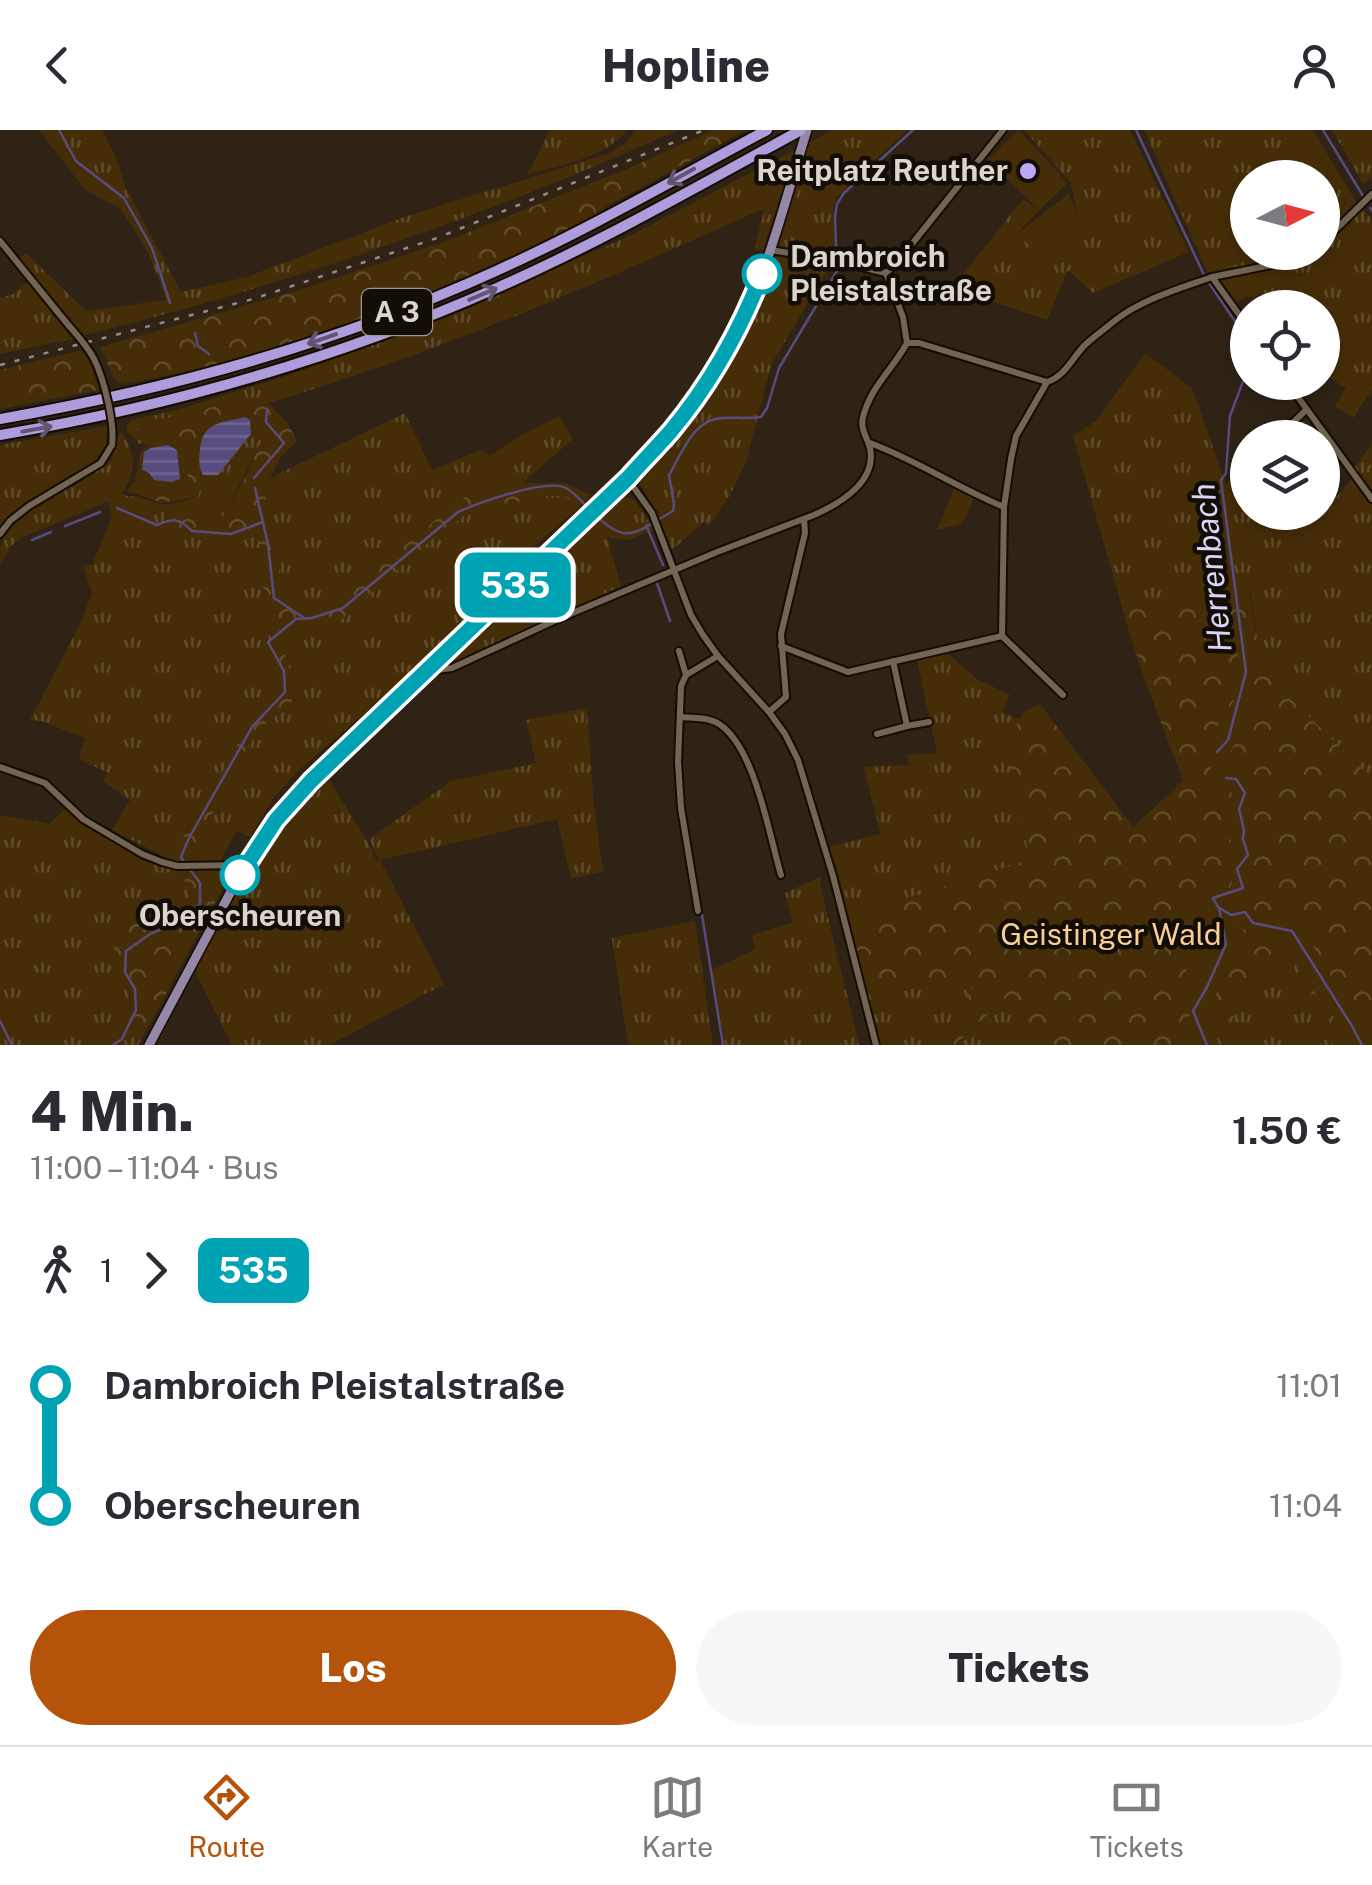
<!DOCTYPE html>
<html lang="de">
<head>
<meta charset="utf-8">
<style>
  body { margin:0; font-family:"Public Sans",sans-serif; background:#f7f7f7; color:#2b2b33; height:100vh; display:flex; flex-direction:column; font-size:38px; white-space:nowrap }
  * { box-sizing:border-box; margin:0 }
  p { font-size:32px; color:#7c7c81 }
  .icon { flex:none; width:55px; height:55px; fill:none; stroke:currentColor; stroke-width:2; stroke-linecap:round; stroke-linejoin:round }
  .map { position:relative; height:915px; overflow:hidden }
  .details { display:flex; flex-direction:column; background:#fff; flex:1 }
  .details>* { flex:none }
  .badge { padding:0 20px; border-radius:15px; font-size:35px; line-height:65px }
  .needle { width:65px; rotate:84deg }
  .buttons { position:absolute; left:1230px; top:30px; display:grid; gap:20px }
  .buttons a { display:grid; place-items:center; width:110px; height:110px; border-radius:50%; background:#fff; box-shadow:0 5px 15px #0003; font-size:50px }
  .map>.badge { position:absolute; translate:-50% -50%; box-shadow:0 0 0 5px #fff }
  .legs { display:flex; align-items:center; gap:15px; height:110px; padding:0 30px; font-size:32px }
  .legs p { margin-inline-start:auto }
  .head { display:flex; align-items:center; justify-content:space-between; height:170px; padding:0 30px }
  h1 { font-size:55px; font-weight:800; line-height:75px }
  .cta { display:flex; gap:20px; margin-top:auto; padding:20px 30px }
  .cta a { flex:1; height:115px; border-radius:60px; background:#b45309; color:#fff; font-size:40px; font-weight:800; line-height:115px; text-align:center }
  .cta a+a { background:#f7f7f7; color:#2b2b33 }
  ul { padding:0 30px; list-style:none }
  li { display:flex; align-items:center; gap:35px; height:120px; font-size:38px }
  li i { display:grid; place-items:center; width:15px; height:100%; margin:0 12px; background:currentColor }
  li i::after { content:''; width:25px; height:25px; margin:-12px; border:8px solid; border-radius:50%; background:#fff }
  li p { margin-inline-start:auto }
  li:first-child i { background:linear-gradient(#0000 50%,currentColor 0) }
  li:last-child i { background:linear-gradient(currentColor 50%,#0000 0) }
  header { display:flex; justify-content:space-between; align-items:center; height:130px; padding:0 30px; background:#fff; font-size:45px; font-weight:800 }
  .tab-bar { display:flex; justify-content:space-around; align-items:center; height:140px; border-top:2px solid #e1e1e2; background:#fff; font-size:28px; color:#7c7c81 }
  .tab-bar a { display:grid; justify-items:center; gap:5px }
  .tab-bar .current { color:#b45309 }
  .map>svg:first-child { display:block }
  .grass { fill:url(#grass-tufts); fill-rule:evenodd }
  .forest { fill:url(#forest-crowns) }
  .green { fill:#452d08 }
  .water { fill:url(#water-rules) }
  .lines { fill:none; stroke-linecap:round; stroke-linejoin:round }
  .stream { stroke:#584b7d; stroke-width:2.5 }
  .minor-casing { stroke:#160c02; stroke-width:10 }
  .major-casing { stroke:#160c02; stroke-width:12 }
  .highway-casing { stroke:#160c02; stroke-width:14 }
  .minor { stroke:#726555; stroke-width:6 }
  .major { stroke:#9587a7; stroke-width:9 }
  .highway { stroke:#ad9ddd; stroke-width:10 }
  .rail { stroke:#968d82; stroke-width:2.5; stroke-dasharray:5 10; stroke-linecap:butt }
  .minor-bridge-casing { stroke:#160c02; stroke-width:10; stroke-linecap:butt }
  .minor-bridge { stroke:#726555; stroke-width:6 }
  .oneway { stroke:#605572 }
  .line-1-casing { stroke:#fff; stroke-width:22 }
  .line-1 { stroke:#00a3b4; stroke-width:15 }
  .poi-dot { fill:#bca9f5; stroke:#120d07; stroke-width:4 }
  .stop-1-dot { fill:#fff; stroke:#00a3b4; stroke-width:5 }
  .labels { text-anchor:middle; stroke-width:9; stroke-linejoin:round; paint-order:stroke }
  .shield { fill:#120d07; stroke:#9f9991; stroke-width:2.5 }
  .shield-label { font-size:28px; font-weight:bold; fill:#dcd5cc }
  .poi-label { font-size:30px; font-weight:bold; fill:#dcd5cc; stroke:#120d07; text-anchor:end }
  .stop-label { font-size:30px; font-weight:bold; fill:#dcd5cc; stroke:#120d07; text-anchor:start }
  .park-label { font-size:30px; fill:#facd94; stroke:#120d07 }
  .water-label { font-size:32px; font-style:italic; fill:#dbd4f4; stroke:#120d07 }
</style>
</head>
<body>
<header><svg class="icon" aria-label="back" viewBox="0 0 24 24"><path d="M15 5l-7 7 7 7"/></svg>Hopline<svg class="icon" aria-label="person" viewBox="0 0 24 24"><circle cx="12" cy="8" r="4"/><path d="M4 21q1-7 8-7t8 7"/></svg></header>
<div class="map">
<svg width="1372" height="915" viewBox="0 0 1372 915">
  <defs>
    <pattern id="grass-tufts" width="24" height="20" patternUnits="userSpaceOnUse" patternTransform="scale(2.5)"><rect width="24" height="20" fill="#452d08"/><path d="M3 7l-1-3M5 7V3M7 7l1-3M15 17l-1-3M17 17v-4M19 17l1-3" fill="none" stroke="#5f4b2b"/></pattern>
    <pattern id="forest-crowns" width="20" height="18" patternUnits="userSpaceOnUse" patternTransform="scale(2.5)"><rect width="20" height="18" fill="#452d08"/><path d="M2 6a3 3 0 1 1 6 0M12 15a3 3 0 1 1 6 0" fill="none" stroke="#5f4b2b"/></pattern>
    <pattern id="water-rules" width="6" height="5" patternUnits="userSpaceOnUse" patternTransform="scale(2.5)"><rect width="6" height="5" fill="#584b7d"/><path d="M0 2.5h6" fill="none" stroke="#6f648e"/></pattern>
  </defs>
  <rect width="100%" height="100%" fill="#2e2315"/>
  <g class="grass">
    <path d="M 39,0 L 102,0 L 116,27 L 125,56 L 181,162 L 247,147 L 404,87 L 610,23 L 626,13 L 635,0 L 678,0 C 487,86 287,155 84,205 L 19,129 L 26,123 L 86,181 L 166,170 L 149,124 L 121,79 L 85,60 Z"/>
    <path d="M 550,0 L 627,0 C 605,29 561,34 527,45 Z"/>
    <path d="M 833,0 L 907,0 L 837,67 L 833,80 L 835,128 L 771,235 L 746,332 L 730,365 L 709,396 L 704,392 L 672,420 L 656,381 L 638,350 C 676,303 715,258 743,204 C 774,145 790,77 809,13 Z"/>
    <path d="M 1024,0 L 1130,0 L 1189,122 L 1093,163 L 1068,140 L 1047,190 L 952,158 L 1023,69 L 1039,80 L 1017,104 L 1078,87 L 1071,53 Z"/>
    <path d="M 1144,0 L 1313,0 L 1354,69 L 1372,90 L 1372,260 L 1353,288 L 1335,276 L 1346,258 L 1327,246 L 1323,239 L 1322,178 L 1285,177 L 1281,172 L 1277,177 L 1272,177 L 1262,163 L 1256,167 L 1246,167 L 1235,174 L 1213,144 L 1207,141 ZM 1248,48 L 1322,48 L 1322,122 L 1248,122 Z"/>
    <path d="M 1332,0 L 1372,0 L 1372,45 L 1363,54 Z"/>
    <path d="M 795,20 L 763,120 L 754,120 L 765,78 C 600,152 433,226 258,276 L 244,268 L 180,286 L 134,293 L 134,300 L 161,297 L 176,301 L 183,312 L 188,346 C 175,366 155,356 135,351 L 140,323 L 149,314 L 139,314 L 127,301 L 127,295 L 131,290 L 180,279 L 286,246 L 416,198 L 625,108 Z"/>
    <path d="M 28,152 L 72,209 L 0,224 L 0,168 L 13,164 Z"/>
    <path d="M 1145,223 L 1192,258 L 1226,354 L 1247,336 L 1248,382 L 1318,383 L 1321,386 L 1352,348 L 1354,339 L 1372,313 L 1372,648 L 1263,542 L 1250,462 L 1122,477 L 1073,306 L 1096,291 Z"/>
    <path d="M 405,283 L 432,340 L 481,320 L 489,326 L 522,305 L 559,286 L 573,309 L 522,353 L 506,353 L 435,390 L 324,480 L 295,480 L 287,478 L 264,359 L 270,348 Z"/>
    <path d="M 107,296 L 106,314 L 93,334 L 25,374 L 0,397 L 0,315 Z"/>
    <path d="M 251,299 L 259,302 L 262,310 L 224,386 L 203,385 L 171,376 L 163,395 L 252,397 C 265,413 265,445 263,465 L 276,484 L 264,522 L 271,533 L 278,553 L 256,578 L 226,637 L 209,660 L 171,730 L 112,700 L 130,670 L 103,651 L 108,643 L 79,629 L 85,608 L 41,591 L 30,590 L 82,490 L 92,463 L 83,435 L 92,435 L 112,386 L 108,372 L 21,408 L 12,415 L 0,434 C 0,409 3,402 22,385 L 96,342 L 112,330 L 119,303 L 123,303 C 136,333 137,333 123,363 L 127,366 C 140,366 149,372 162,374 C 174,375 186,370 198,367 L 202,348 L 207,347 C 199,335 198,324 202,310 Z"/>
    <path d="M 537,366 L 564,366 L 578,378 L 493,452 L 496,459 L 429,527 L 298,641 L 274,667 L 250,707 L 236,701 L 220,732 L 194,731 C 209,692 237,619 268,592 C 273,587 281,583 287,578 L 292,548 L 282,515 L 294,497 L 310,494 L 335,495 L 431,410 L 474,378 L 523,371 Z"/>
    <path d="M 625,367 L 635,370 L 654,400 L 628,410 L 607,407 L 621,456 L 444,539 L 440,534 L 614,369 L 618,370 Z"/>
    <path d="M 947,523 L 977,549 L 1010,565 L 1002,583 L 1020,589 L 1008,629 L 1031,730 L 847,787 L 838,743 L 828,717 L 881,704 L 863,637 L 909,635 L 907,625 L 937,623 L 917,530 Z"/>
    <path d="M 587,578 L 594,677 L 603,741 L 571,749 L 557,689 L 380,730 L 444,854 L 330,915 L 232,915 L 197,846 L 196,836 L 257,728 L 286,686 L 326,645 L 369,714 L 377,732 L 379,730 L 369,709 L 451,651 L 536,633 L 526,590 Z"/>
    <path d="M 67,677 L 141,726 L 177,739 L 191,760 L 188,775 L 173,789 L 162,788 L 116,837 C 130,858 133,865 127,890 L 147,899 L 138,915 L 0,915 L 0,685 L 49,694 Z"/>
    <path d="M 822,746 L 820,754 L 859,915 L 725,915 L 712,840 L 755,819 L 752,805 L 793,792 L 785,763 Z"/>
    <path d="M 695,791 L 713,915 L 628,915 L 612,808 Z"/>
    <path d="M 1290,823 L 1322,883 L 1333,915 L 1242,915 L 1232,883 L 1232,860 Z"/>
    <path d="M 964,844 L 973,857 L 940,915 L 880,915 L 869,871 Z"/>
    <path d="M 1012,862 L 1024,915 L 956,915 Z"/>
  </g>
  <g class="forest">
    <path d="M 713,0 L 746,0 L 611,74 L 567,102 L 445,160 L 311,207 L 201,240 L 121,254 L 114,249 L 100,217 L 297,161 L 441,113 L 634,36 Z"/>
    <path d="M 82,220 L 92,238 L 99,260 L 0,279 L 0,240 Z"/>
    <path d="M 244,268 L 258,276 L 268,273 L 287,292 L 297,312 L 282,325 L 264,359 L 287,478 L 295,480 L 324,479 L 476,358 L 506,353 L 565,353 L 591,365 L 578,378 L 564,366 L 537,366 L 523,371 L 474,378 L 431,410 L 335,495 L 310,494 L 294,497 L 282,515 L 292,548 L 295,567 L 287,578 L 266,593 L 247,617 L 214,680 L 194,731 L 179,733 L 171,730 L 209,660 L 226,637 L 256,578 L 278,554 L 271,533 L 264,522 L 275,484 L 263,465 C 265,445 265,414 252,397 L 237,409 L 204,409 L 163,396 L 171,375 L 203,385 L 224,386 L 247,344 L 262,310 L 259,302 L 251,299 L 202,310 C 198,325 198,335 208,347 L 202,348 L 197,367 L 162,373 L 127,361 L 135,351 C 155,356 175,366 188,346 L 183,312 L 176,301 L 161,297 L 134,300 L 131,298 L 134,293 L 180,286 Z"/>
    <path d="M 1249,462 L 1263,542 L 1372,648 L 1372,915 L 1333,915 L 1322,883 L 1290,823 L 1232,860 L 1232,883 L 1242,915 L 1024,915 L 1011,863 L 955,915 L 940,915 L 973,857 L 964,844 L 869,871 L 847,787 L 1030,730 L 1008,629 L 1010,611 L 1023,582 L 1040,574 L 1133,697 L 1183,651 C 1162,593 1138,537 1122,477 Z"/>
    <path d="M 234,738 L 147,899 L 127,890 C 129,883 132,874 131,866 C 129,854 120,847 116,837 C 106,815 124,803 138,789 L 173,789 L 188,775 L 191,760 L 177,739 Z"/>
  </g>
  <g class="green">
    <path d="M 1019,0 L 1068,53 L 1039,80 L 987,29 Z"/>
    <path d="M 1069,63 L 1078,87 L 1038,123 L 1017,104 Z"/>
    <path d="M 954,358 L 974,368 L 962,394 L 937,400 Z"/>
    <path d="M 1249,489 L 1255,528 L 1251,544 L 1252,563 L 1262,574 L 1273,580 L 1274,583 L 1270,587 L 1253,581 L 1247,583 C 1243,591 1242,599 1238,607 C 1233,618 1227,625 1225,638 L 1230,644 C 1259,639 1251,665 1253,682 C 1255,696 1257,708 1256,722 C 1254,730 1248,737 1247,745 C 1246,752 1251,761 1246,768 C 1242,772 1236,773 1232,775 C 1239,779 1249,785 1256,787 C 1273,791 1285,783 1300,794 L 1335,853 L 1341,868 L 1362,883 L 1367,897 L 1372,901 L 1371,915 L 1350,915 C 1344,891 1332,888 1319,869 C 1307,850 1299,824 1283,807 L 1251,803 L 1238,796 L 1234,797 C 1236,824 1221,849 1212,874 L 1211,881 L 1219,915 L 1199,915 C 1197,903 1193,894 1188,882 C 1185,873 1187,866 1183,858 L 1187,839 L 1194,831 L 1197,812 L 1212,790 L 1203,779 L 1204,767 L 1221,758 L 1230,759 C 1236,743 1233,720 1229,703 L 1225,701 C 1229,693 1225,687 1228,679 C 1231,669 1234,661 1229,651 C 1226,651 1223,652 1219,651 C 1211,650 1210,636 1210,629 L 1203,622 C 1210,613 1214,604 1219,594 C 1227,579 1239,569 1240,550 C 1241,536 1236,523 1237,509 L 1238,505 L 1247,498 Z"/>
  </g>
  <g class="water">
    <path d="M 245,287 L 250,290 L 251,304 L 218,345 L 203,345 C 198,335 199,330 200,319 C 203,291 222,293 245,287 Z"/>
    <path d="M 168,315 L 177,320 L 180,349 L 172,352 L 154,350 L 149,343 L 142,340 L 144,322 L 151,318 Z"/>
  </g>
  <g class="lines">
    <g class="stream">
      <path d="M 59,0 L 76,31 L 124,68 L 152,118 L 170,173"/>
      <path d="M 1136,0 L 1205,147"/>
      <path d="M 1323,0 L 1363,66"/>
      <path d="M 1370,78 L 1372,80"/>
      <path d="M 1209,153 L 1247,209"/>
      <path d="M 195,203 L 198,216 L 209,224"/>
      <path d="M 254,348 L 284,313 L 266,292 L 267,280"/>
      <path d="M 255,358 L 268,414 L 274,468 L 304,488"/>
      <path d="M 117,378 L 157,395 C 173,388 179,388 192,401 L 231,404 L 263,392"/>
      <path d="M 596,385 C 628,418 638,400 673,381 L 674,374 L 669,345 C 682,323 693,290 721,288 C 734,287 747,289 761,287 L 767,278 L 779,238 L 837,141 L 835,87 L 837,74 L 844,63 L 913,0"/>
      <path d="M 646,395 L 663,435"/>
      <path d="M 65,396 L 100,382"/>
      <path d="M 32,410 L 51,402"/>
      <path d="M 657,453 L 670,491"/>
      <path d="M 1217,622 L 1228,610 L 1246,542 L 1221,350 L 1226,343 L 1230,286 L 1245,246"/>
      <path d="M 1226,648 L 1236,649 L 1245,663 L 1239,679 L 1244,700 L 1243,709 L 1248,725 L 1237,739 L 1243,758 L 1213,768 L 1218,777 L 1231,785 L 1245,782 L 1253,793 L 1292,801 L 1352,896 L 1362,915"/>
      <path d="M 184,732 L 181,727 L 189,708 L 252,597 L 285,562 L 284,541 L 268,512 L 296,489 L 312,488 L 343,478 L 458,382 C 478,373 547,348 566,358 C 574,362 583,373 590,380"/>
      <path d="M 702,785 L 723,915"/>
      <path d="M 0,891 L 12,915"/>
      <path d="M 113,915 L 122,909 L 136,880 L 135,859 L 125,842 L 126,821 L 150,804 L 172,795 L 200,774 L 200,753 L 189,738"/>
      <path d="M 1207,915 L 1193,881 L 1207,857 L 1226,814 L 1219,778"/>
    </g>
    <g class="minor-casing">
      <g id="minor">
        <path d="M 0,111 L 65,191"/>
        <path d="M 1322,113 L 1372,64"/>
        <path d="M 770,120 L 828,129 L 886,143"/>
        <path d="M 886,143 L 896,134 L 1003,0"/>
        <path d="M 1212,147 L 1301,129 L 1310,122"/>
        <path d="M 907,213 L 919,213 L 1047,252 C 1066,246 1073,226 1086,214 C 1096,205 1107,197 1117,189 C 1143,169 1181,158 1212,147 L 1248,197"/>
        <path d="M 1047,252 L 1016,306 L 1011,329 L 1004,377 L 1002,506 L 1063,565"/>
        <path d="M 1287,252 L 1372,369"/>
        <path d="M 1277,308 L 1306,280"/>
        <path d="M 870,313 C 916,330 958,358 1004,377"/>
        <path d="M 627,348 L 652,383 L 691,485 L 703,505 L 718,526 L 769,582 L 785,604 L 798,630 L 833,746 L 876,915"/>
        <path d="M 0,404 L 10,391 L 29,376 L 101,333 L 112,315"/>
        <path d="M 781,516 L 848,542 L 1002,506"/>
        <path d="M 679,521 L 686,545"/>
        <path d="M 893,531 L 907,596 L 929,592"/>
        <path d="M 430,538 L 437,540 L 452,538 L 556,490 L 717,422 L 814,385 C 841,373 877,351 870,318 C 867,307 860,299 863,287 C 871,256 893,239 907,213 L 903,187 L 886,143"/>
        <path d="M 769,582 L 786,567 L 781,504 L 805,403 L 804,389"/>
        <path d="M 680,587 C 692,588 708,587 719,594 C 755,617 769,705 781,745"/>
        <path d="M 877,604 L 907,596"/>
        <path d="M 0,637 L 45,653 L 83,689 L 142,724 L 162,732 L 177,736 L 245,735"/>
        <path d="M 698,781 L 681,678 L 678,632 L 681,556 L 686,545 L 718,526"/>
      </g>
    </g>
    <g class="major-casing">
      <path id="major" d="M 149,915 L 245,735 L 276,690 L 311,651 L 627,348 C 670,302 711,255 739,198 C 770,135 786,67 807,0"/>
    </g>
    <g class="highway-casing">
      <g id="highway">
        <path d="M 0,289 C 171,259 338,213 496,141 C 589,99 677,48 767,0"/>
        <path d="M 0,305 C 172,276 339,228 499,157 C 603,111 702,54 801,0"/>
      </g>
    </g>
    <use href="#minor" class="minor"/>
    <use href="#major" class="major"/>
    <use href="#highway" class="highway"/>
    <path class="rail" d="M 0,235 L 253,169 L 437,108 L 704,0"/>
    <g class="minor-bridge-casing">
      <path id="minor-bridge" d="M 65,191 C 75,203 87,215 94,229 C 104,249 115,293 112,315"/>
    </g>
    <use href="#minor-bridge" class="minor-bridge"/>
  </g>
  <defs><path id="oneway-shaft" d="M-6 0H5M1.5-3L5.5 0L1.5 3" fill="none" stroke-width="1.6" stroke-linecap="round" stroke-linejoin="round" transform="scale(2.5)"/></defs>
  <g class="oneway">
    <use href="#oneway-shaft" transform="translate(681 46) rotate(151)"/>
    <use href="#oneway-shaft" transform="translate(483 164) rotate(-23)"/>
    <use href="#oneway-shaft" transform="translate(322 209) rotate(161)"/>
    <use href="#oneway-shaft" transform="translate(37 299) rotate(-10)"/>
  </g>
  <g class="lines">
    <g class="line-1-casing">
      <path id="line-1" d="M 240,745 L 276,690 L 311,651 L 628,348 C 642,332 657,317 671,301 C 710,254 740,201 762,144"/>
    </g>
    <use href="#line-1" class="line-1"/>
  </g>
  <circle class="poi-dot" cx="1028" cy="41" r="10"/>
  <g class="stop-1-dot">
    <circle cx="762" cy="144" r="18"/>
    <circle cx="240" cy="745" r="18"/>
  </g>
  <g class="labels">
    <rect class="shield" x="362" y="159" width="70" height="46" rx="8"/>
    <g class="shield-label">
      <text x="397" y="192">A 3</text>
    </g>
    <g class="poi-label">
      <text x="1008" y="51">Reitplatz Reuther</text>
    </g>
    <g class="stop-label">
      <text x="790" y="137">Dambroich<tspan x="790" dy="34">Pleistalstraße</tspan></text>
      <text x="240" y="796" text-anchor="middle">Oberscheuren</text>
    </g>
    <g class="park-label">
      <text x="1111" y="815">Geistinger Wald</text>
    </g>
    <g class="water-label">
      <text transform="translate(1212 438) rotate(-96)" y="11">Herrenbach</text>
    </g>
  </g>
</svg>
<div class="buttons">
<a><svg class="needle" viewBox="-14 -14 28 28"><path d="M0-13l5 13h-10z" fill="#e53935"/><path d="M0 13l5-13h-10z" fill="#7c7c81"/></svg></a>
<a><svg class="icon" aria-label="locate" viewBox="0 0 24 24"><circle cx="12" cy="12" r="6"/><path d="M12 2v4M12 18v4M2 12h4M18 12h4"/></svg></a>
<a><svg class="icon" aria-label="layers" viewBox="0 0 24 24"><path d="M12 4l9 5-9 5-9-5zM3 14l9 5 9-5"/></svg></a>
</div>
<b class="badge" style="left:515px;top:455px;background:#00a3b4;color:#fff">535</b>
</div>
<section class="details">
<div class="head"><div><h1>4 Min.</h1><p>11:00 – 11:04 · Bus</p></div><b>1.50 €</b></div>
<div class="legs"><svg class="icon" aria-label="walk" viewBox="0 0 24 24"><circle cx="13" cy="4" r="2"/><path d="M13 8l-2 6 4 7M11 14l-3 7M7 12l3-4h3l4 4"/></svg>1<svg class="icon" aria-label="forward" viewBox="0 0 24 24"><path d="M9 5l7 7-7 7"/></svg><b class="badge" style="background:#00a3b4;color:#fff">535</b></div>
<ul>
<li><i style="color:#00a3b4"></i><b>Dambroich Pleistalstraße</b><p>11:01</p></li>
<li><i style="color:#00a3b4"></i><b>Oberscheuren</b><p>11:04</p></li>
</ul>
<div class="cta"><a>Los</a><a>Tickets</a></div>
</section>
<nav class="tab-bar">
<a class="current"><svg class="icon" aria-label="directions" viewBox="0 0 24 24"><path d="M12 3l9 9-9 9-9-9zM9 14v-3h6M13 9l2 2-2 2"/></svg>Route</a>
<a><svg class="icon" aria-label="map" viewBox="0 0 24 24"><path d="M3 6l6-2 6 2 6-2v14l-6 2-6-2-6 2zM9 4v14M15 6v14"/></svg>Karte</a>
<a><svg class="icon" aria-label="tickets" viewBox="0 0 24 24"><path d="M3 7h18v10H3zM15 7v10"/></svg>Tickets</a>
</nav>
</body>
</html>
